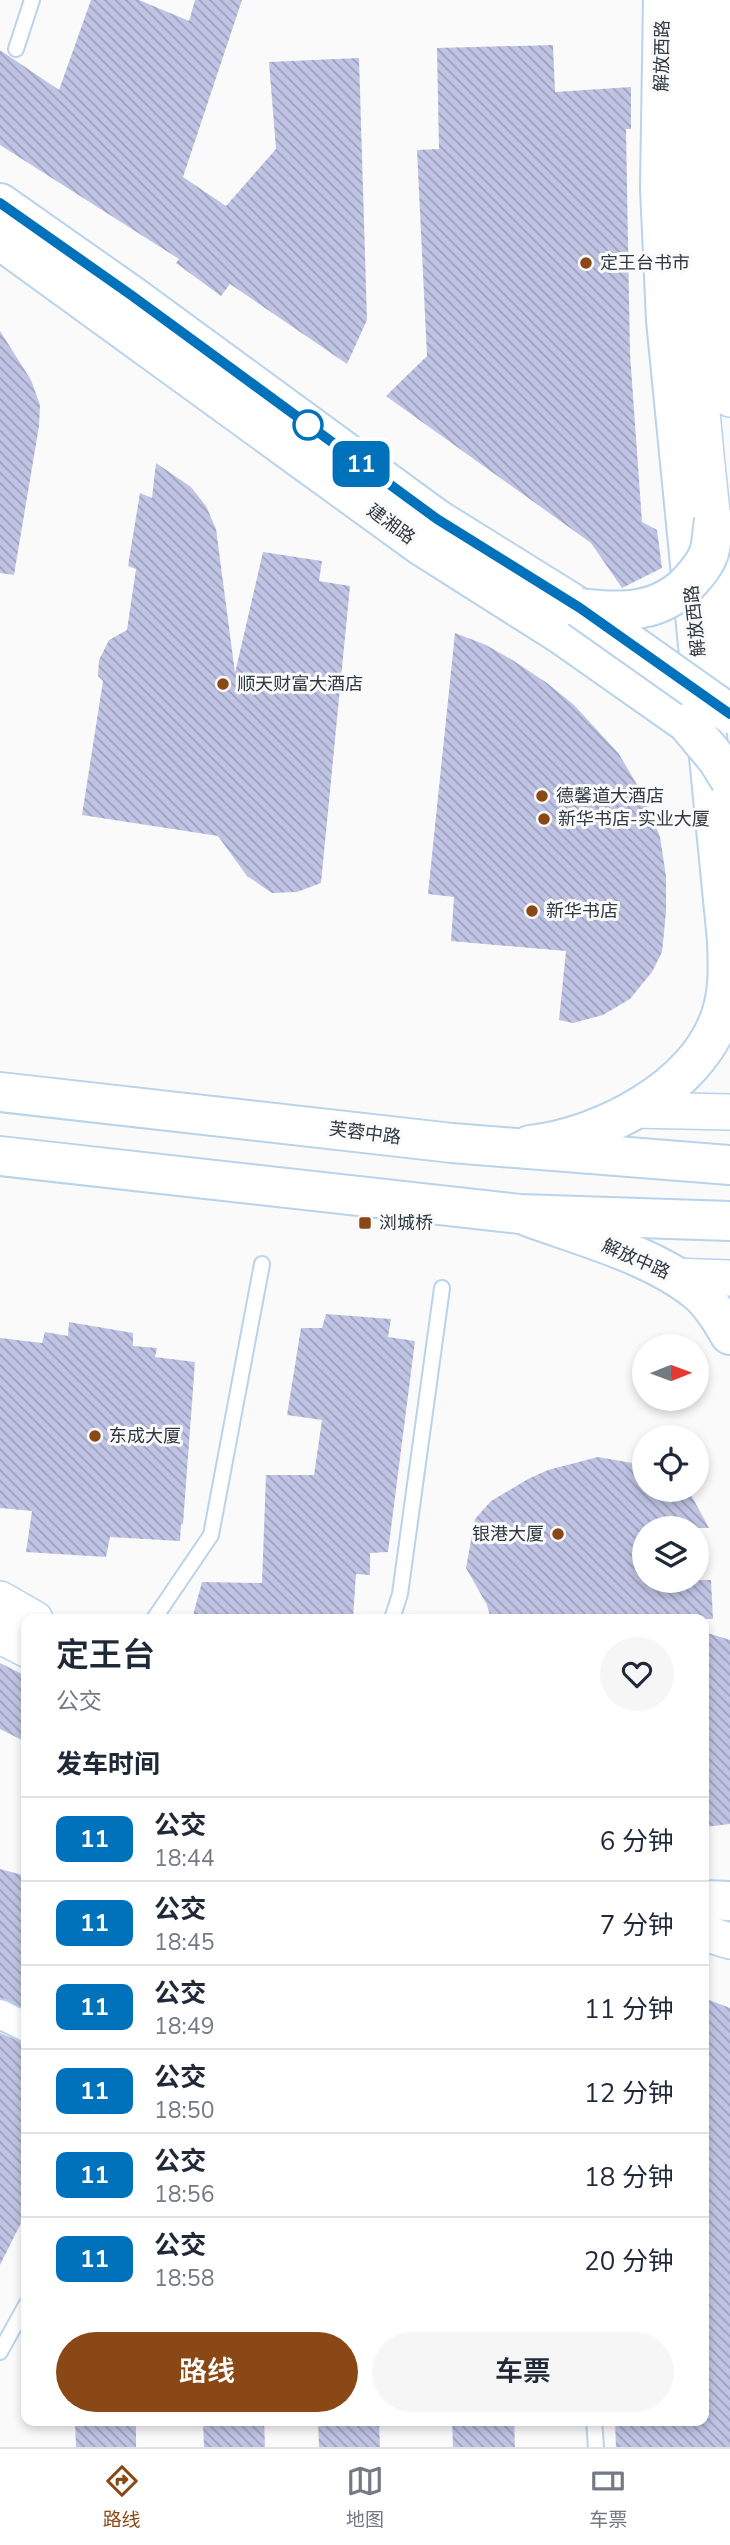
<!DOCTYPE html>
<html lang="zh">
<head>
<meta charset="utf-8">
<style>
  body { margin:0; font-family:"Nunito Sans","Noto Sans SC",sans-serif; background:#f6f6f7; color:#1f2937; height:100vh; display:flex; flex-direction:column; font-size:26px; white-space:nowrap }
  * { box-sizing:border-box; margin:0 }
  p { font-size:23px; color:#747a83 }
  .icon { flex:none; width:38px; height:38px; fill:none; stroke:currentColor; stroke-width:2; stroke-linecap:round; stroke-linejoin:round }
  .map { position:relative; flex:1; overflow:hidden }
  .sheet { position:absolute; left:21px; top:1614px; width:688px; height:812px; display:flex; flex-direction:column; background:#fff; border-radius:14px; box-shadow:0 4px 10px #0003 }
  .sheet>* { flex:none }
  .badge { padding:0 14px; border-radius:10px; font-size:24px; line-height:46px }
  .needle { width:46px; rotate:89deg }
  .controls { position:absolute; left:632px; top:1334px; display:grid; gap:14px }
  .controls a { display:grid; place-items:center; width:77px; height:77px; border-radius:50%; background:#fff; box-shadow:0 4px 10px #0003; font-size:35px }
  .map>.badge { position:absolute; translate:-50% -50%; box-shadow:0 0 0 4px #fff }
  h2 { padding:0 35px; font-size:26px; line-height:63px }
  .round { display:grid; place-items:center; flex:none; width:74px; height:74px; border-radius:37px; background:#f6f6f7 }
  .overview { display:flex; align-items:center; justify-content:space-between; height:119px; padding:0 35px }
  h1 { font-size:33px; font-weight:600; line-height:52px }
  .cta { display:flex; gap:14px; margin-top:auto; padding:14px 35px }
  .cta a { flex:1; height:80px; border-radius:42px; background:#8a4816; color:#fff; font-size:28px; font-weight:600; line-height:80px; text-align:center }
  .cta a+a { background:#f6f6f7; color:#1f2937 }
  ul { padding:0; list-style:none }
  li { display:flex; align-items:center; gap:21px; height:84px; padding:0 35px; border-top:2px solid #e0e1e3 }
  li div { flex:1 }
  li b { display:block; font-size:26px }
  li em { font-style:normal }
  li .badge { min-width:77px; font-weight:700; text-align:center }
  .dock { display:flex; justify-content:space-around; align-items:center; height:98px; border-top:2px solid #e0e1e3; background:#fff; font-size:19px; color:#747a83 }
  .dock a { display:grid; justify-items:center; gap:4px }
  .dock .selected { color:#8a4816 }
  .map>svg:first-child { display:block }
  .building { fill:url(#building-back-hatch) }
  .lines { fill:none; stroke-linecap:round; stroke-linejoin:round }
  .service-casing { stroke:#b8d3eb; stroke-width:18 }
  .minor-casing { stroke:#b8d3eb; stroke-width:32 }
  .tertiary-casing { stroke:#b8d3eb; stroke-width:38 }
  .secondary-casing { stroke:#b8d3eb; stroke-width:42 }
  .primary-casing { stroke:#b8d3eb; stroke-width:42 }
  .service { stroke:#fff; stroke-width:14 }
  .minor { stroke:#fff; stroke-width:28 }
  .tertiary { stroke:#fff; stroke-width:35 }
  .secondary { stroke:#fff; stroke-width:38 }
  .primary { stroke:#fff; stroke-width:38 }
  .secondary-bridge-casing { stroke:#b8d3eb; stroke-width:42; stroke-linecap:butt }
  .secondary-bridge { stroke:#fff; stroke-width:38 }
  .line-casing { stroke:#fff; stroke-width:16 }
  .line { stroke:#0072bc; stroke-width:10 }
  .poi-dot { fill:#8a4816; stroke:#fafafa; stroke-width:2.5 }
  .stop-dot { fill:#fff; stroke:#0072bc; stroke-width:3.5 }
  .labels { text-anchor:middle; stroke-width:6; stroke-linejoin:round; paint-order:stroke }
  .street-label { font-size:18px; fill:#2e3842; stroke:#fafafa }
  .poi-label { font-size:18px; fill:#2e3842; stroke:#fafafa; text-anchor:start }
</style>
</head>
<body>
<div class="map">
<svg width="730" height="2447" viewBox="0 0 730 2447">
  <defs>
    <pattern id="building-back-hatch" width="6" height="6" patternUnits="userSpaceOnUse" patternTransform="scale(1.75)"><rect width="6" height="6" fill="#c0c4e4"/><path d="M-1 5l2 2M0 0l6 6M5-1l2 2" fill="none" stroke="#9ca0ba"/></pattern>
  </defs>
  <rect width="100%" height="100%" fill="#fafafa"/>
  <g class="building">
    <path d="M 91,0 L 139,0 L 189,21 L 195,0 L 242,0 L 183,177 L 226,206 L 276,149 L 269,62 L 359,58 L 367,320 L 347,364 L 230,284 L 221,296 L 176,263 L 179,259 L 0,145 L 0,50 L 59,90 Z"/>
    <path d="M 553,45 L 555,92 L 631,87 L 631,129 L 626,129 L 630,354 L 642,522 L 657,530 L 662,568 L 622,588 L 591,543 L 386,396 L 427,356 L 417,150 L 439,149 L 437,48 Z"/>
    <path d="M 0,331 L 31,380 L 40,405 L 39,426 L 14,575 L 0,573 Z"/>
    <path d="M 156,463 L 191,487 L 206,506 L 216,529 L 235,673 L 263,552 L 322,561 L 319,581 L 350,586 L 321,883 L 297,892 L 272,893 L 247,876 L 218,836 L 82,815 L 103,681 L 98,676 L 99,660 L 109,640 L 127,630 L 136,569 L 128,566 L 140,493 L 152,498 Z"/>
    <path d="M 455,633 L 486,645 L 514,661 L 547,683 L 574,705 L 619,754 L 646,800 L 660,837 L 666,876 L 666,912 L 662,952 L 652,972 L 630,999 L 603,1015 L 573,1023 L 559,1020 L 566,951 L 451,941 L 454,897 L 428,894 Z"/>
    <path d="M 326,1314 L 391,1319 L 388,1337 L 415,1341 L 388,1552 L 370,1553 L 370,1575 L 356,1574 L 353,1619 L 192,1619 L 202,1582 L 262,1583 L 266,1475 L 314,1475 L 322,1420 L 287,1415 L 301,1328 L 322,1328 Z"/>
    <path d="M 69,1322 L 133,1333 L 133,1346 L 157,1348 L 155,1357 L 195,1362 L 183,1524 L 181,1524 L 180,1541 L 110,1537 L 106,1557 L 26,1552 L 32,1511 L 0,1508 L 0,1338 L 42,1343 L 45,1332 L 68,1336 Z"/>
    <path d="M 598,1457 L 644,1465 L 644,1489 L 686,1489 L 691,1495 L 709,1528 L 644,1528 L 644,1580 L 711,1580 L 713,1619 L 620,1619 L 620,1614 L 574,1619 L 491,1619 L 487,1605 L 466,1568 L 475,1519 L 491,1501 L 528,1479 L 548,1470 Z"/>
    <path d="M 704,1632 L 730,1640 L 730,1824 L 704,1827 Z"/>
    <path d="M 0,1663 L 26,1676 L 26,1742 L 0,1729 Z"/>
    <path d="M 0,1869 L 26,1876 L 26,2009 L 0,1998 Z"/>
    <path d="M 704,1998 L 730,2008 L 730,2447 L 616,2447 L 615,2420 L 704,2420 Z"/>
    <path d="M 0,2033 L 26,2044 L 26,2213 L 0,2265 Z"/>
    <path d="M 75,2420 L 136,2420 L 136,2447 L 76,2447 Z"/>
    <path d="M 203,2420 L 264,2420 L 265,2447 L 204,2447 Z"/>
    <path d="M 318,2420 L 379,2420 L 380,2447 L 319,2447 Z"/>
    <path d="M 452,2420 L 514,2420 L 515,2447 L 453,2447 Z"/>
  </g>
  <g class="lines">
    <g class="service-casing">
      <g id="service">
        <path d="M 16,49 L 32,0"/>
        <path d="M 154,1619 L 211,1535 L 262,1264"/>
        <path d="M 392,1619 L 400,1594 L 442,1288"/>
        <path d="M 0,2352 L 26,2305"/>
        <path d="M 594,2420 L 596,2447"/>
      </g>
    </g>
    <g class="minor-casing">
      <path id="minor" d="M 0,2014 L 26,2027"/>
    </g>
    <g class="tertiary-casing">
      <g id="tertiary">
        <path d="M 695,0 C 691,106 690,213 695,319 C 702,439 718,559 730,679"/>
        <path d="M 724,0 C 718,133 720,266 730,399"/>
        <path d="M 633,1110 L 730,1112"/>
        <path d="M 673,1276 L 730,1278"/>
        <path d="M 0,1599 L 35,1619"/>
        <path d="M 0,1636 L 26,1649"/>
        <path d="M 704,1933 L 730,1941"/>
      </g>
    </g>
    <g class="secondary-casing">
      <g id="secondary">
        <path d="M 0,203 L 131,295 L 437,519 L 580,608"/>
        <path d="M 0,240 L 420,545 L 562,635 L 687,723"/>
        <path d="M 530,1145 C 602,1137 697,1088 721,1015 C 729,991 728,965 727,940 L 666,320 L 660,188 L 663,0"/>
        <path d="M 529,1217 C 583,1237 653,1255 698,1292 C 711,1303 722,1321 730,1335"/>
        <path d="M 704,1900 L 730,1901"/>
      </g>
    </g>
    <g class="primary-casing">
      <g id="primary">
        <path d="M 0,1092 L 452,1143 L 730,1165"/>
        <path d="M 0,1156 L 520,1214 L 730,1221"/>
      </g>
    </g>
    <use href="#service" class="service"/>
    <use href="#minor" class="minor"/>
    <use href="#tertiary" class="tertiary"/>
    <use href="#secondary" class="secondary"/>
    <use href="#primary" class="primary"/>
    <g class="secondary-bridge-casing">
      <g id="secondary-bridge">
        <path d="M 580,608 C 621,613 661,614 691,580 C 698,572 705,564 709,553 C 712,543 712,531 714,521"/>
        <path d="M 580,608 L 730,714"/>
        <path d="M 687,723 L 717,759 L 730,780"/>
      </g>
    </g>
    <use href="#secondary-bridge" class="secondary-bridge"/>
  </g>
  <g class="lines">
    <g class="line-casing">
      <path id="line" d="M 0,203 L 131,295 L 437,519 L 580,608 L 730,714"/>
    </g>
    <use href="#line" class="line"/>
  </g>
  <g class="poi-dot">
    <circle cx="586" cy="263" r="7"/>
    <circle cx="223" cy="684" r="7"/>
    <circle cx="542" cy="796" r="7"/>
    <circle cx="544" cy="819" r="7"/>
    <circle cx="532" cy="911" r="7"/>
    <rect x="358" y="1216" width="14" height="14" rx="3.5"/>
    <circle cx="95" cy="1436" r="7"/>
    <circle cx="558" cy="1534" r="7"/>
  </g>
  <circle class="stop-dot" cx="308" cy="425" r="14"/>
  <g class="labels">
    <g class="street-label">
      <text transform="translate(662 56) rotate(-89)" y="6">解放西路</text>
      <text transform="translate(391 524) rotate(36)" y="6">建湘路</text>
      <text transform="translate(695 621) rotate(-96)" y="6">解放西路</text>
      <text transform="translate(365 1133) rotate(7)" y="6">芙蓉中路</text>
      <text transform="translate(636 1259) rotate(24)" y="6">解放中路</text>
    </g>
    <g class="poi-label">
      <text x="600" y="269">定王台书市</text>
      <text x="237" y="690">顺天财富大酒店</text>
      <text x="556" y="802">德馨道大酒店</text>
      <text x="558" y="825">新华书店-实业大厦</text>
      <text x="546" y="917">新华书店</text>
      <text x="379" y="1229">浏城桥</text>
      <text x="109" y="1442">东成大厦</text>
      <text x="544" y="1540" text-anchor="end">银港大厦</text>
    </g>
  </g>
</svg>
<div class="controls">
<a><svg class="needle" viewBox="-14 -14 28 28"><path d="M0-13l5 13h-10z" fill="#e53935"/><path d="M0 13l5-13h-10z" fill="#747a83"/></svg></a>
<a><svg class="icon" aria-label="locate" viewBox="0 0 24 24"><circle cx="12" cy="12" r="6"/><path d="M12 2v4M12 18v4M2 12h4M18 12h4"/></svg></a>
<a><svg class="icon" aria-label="layers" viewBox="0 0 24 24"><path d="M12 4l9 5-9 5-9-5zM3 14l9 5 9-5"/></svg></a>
</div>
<b class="badge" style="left:361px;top:464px;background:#0072bc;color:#fff">11</b>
<section class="sheet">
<div class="overview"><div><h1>定王台</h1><p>公交</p></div><a class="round"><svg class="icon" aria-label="heart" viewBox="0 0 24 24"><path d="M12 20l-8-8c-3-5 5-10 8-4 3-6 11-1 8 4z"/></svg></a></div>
<h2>发车时间</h2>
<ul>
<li><span class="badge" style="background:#0072bc;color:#fff">11</span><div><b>公交</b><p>18:44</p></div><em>6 分钟</em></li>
<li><span class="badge" style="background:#0072bc;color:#fff">11</span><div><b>公交</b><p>18:45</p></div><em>7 分钟</em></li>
<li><span class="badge" style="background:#0072bc;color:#fff">11</span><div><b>公交</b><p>18:49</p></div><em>11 分钟</em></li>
<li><span class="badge" style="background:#0072bc;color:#fff">11</span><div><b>公交</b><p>18:50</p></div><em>12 分钟</em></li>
<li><span class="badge" style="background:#0072bc;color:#fff">11</span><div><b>公交</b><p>18:56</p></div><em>18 分钟</em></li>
<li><span class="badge" style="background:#0072bc;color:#fff">11</span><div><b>公交</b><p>18:58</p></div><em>20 分钟</em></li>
</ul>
<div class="cta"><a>路线</a><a>车票</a></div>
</section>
</div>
<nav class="dock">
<a class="selected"><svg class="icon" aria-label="directions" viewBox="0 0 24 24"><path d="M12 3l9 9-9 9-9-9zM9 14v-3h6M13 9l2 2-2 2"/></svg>路线</a>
<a><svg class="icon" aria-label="map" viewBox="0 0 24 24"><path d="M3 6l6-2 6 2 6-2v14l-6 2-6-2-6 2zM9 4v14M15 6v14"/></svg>地图</a>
<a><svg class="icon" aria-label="tickets" viewBox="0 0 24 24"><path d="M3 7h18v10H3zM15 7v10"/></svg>车票</a>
</nav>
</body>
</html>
